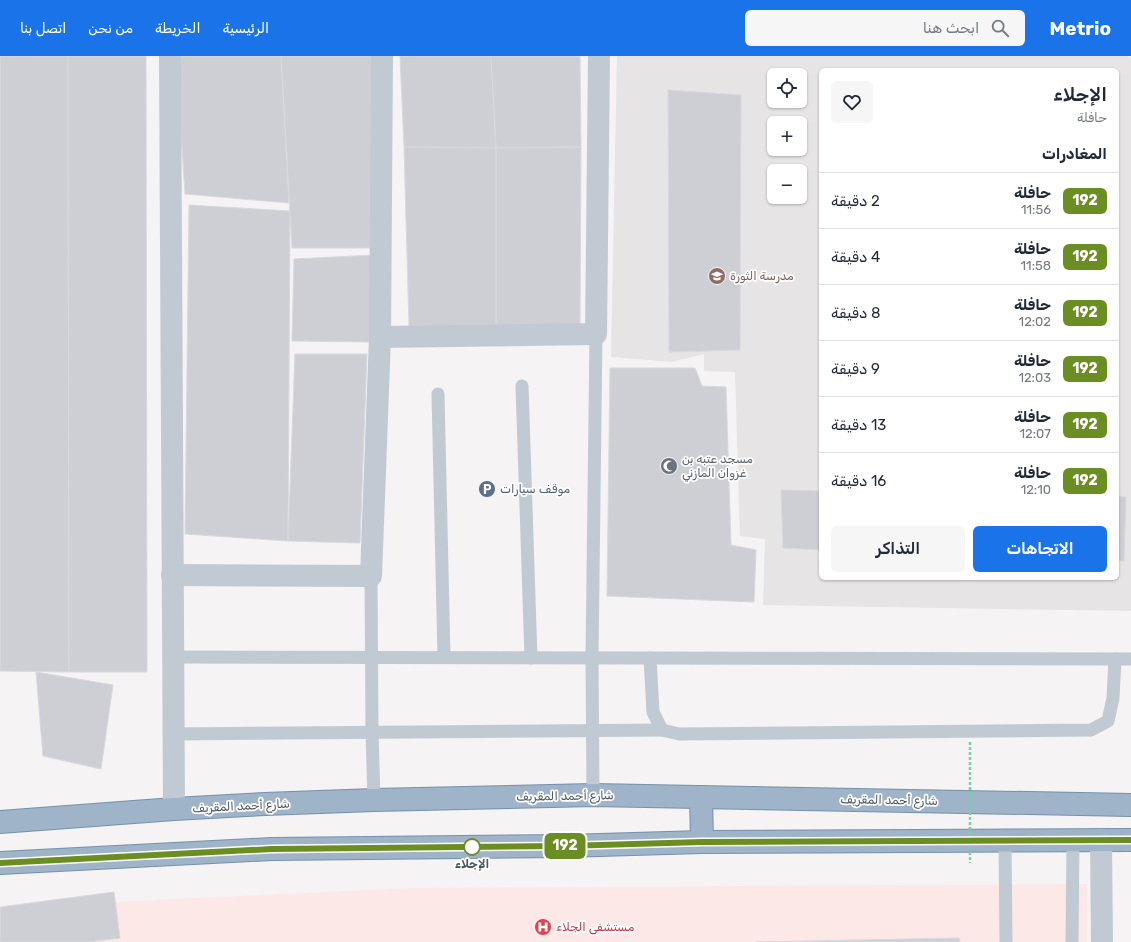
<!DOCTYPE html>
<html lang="ar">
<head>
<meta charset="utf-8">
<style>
  body { margin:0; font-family:Rubik,Vazirmatn,sans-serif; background:#f6f6f7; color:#1f2937; direction:rtl; height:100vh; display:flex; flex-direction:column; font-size:15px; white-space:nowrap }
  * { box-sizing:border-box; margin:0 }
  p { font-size:13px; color:#747a83 }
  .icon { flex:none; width:22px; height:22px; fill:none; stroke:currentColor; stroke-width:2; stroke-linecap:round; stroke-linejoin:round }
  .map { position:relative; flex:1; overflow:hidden; direction:ltr }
  .drawer { position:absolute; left:819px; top:12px; width:300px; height:512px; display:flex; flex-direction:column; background:#fff; border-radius:6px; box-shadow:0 1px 3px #0004; direction:rtl }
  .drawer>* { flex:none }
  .badge { padding:0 8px; border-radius:6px; font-size:14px; line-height:26px }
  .tools { position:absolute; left:767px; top:12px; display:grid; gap:8px }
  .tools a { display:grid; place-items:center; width:40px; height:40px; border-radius:6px; background:#fff; box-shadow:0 1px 3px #0004; font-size:20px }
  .map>.badge { position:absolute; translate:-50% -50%; box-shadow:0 0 0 2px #fff }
  h2 { padding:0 12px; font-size:15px; line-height:36px }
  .round { display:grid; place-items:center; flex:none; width:42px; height:42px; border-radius:6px; background:#f6f6f7 }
  .headline { display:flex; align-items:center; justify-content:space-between; height:68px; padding:0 12px }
  h1 { font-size:19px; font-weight:600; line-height:30px }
  .cta { display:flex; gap:8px; margin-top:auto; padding:8px 12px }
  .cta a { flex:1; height:46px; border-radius:6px; background:#1a73e8; color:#fff; font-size:16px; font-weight:600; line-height:46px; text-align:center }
  .cta a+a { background:#f6f6f7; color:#1f2937 }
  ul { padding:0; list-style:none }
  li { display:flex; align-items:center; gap:12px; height:56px; padding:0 12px; border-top:1px solid #e0e1e3 }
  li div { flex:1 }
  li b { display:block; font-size:15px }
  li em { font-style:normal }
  li .badge { min-width:44px; font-weight:700; text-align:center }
  header { display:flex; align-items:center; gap:24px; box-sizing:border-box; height:56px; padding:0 20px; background:#1a73e8; color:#fff }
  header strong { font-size:19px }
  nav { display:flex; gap:22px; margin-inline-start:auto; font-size:14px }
  .search { width:280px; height:36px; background:#f6f6f7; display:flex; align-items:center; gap:10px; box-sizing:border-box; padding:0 14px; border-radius:6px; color:#747a83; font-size:15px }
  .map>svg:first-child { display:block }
  .education { fill:#e6e4e5; fill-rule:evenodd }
  .medical { fill:#fce8e6 }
  .building { fill:#cdcfd5; stroke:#d7d9de }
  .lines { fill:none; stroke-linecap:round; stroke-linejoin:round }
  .trunk-casing { stroke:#7690ad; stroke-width:24 }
  .service { stroke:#c1cad2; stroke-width:13 }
  .minor { stroke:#c1cad2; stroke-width:22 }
  .trunk { stroke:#9fb4c9; stroke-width:22 }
  .path-bridge { stroke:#7ad0a6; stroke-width:2.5; stroke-dasharray:3 2; stroke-linecap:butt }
  .line-casing { stroke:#fff; stroke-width:9 }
  .line { stroke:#6b8e23; stroke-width:6 }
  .stop-dot { fill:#fff; stroke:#6b8e23; stroke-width:2 }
  .labels { text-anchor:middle; stroke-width:3.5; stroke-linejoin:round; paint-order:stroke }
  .education-label { font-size:12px; fill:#785e54; stroke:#fff; text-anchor:start }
  .worship-label { font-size:12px; fill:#5b616d; stroke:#fff; text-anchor:start }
  .service-label { font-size:12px; fill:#4e5e75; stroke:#fff; text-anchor:start }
  .street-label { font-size:12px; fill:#4a5661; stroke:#fff }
  .stop-label { font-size:12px; font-weight:bold; fill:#4a5661; stroke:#fff }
  .health-label { font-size:12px; fill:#be3a42; stroke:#fff; text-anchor:start }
</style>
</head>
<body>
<header>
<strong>Metrio</strong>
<div class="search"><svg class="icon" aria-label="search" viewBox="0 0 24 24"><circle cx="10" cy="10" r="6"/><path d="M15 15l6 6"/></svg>ابحث هنا</div>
<nav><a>الرئيسية</a><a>الخريطة</a><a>من نحن</a><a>اتصل بنا</a></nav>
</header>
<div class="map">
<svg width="1131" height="886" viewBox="0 0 1131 886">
  <rect width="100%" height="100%" fill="#f5f3f3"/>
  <path class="education" d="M 617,0 L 1128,0 L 1131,2 L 1131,555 L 763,549 L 765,483 L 740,480 L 735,316 L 704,315 L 704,298 L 672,306 L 611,301 ZM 821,14 L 1117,14 L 1117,522 L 821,522 ZM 774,19 L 800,19 L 800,45 L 774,45 ZM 774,67 L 800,67 L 800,93 L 774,93 ZM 774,115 L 800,115 L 800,141 L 774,141 Z"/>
  <path class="medical" d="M 1087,828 L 1087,886 L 0,886 L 0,855 L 135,845 L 413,832 Z"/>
  <g class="building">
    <path d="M 0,0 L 68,0 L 69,616 L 0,615 Z"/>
    <path d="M 68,0 L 146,0 L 147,616 L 69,616 Z"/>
    <path d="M 176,0 L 281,0 L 289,147 L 185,138 Z"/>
    <path d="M 281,0 L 376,0 L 375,192 L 292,192 Z"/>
    <path d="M 400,0 L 491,0 L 496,92 L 404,91 Z"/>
    <path d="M 491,0 L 580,0 L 581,91 L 496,92 Z"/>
    <path d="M 668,34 L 741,39 L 740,294 L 669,296 Z"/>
    <path d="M 404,91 L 496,92 L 496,272 L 409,270 Z"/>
    <path d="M 581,91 L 580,269 L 496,272 L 496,92 Z"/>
    <path d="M 189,149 L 290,155 L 288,485 L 185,478 Z"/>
    <path d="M 374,199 L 371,286 L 292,285 L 294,203 Z"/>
    <path d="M 295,298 L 367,298 L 360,487 L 288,485 Z"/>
    <path d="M 610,312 L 695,312 L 702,330 L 726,331 L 731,489 L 756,494 L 754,546 L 607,540 Z"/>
    <path d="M 781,434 L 821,435 L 821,494 L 783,492 Z"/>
    <path d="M 1117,440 L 1126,441 L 1124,505 L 1117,505 Z"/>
    <path d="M 36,616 L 113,629 L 101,713 L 43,700 Z"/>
    <path d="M 114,836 L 120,882 L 88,886 L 0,886 L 0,851 Z"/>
    <path d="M 959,882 L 960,886 L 756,886 Z"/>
  </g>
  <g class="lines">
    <g class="trunk-casing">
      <g id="trunk">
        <path d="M 701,741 L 702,786"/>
        <path d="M 0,766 L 174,753 L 265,748 L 374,744 L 593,739 L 1131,749"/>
        <path d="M 0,807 L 272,793 L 565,790 L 702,786 L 1131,784"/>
      </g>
    </g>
    <g class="service">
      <path d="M 522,330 L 531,602"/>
      <path d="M 438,338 L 444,601"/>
      <path d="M 371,520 L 372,676 L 374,744"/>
      <path d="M 172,601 L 1131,603"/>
      <path d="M 650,602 L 653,656 L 662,674 L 679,678 L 1091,674 L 1108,665 L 1113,642 L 1115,603"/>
      <path d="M 173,678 L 662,674"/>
      <path d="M 593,739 L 592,602 L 596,278"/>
      <path d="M 1005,785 L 1006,886"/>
      <path d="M 1072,886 L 1073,784"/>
    </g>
    <g class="minor">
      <path d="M 170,0 L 174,753"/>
      <path d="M 380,281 L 596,278 L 599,0"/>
      <path d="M 172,519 L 371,520 L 380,281 L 382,0"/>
      <path d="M 1101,784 L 1102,886"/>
    </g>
    <use href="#trunk" class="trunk"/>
    <path class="path-bridge" d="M 970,686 L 970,807"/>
  </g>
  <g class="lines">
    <g class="line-casing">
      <path id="line" d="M 0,807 L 272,793 L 565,790 L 702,786 L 1131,784"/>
    </g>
    <use href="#line" class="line"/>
  </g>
  <defs>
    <g id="school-disc" transform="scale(0.9)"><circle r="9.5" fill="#8d6e63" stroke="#fff"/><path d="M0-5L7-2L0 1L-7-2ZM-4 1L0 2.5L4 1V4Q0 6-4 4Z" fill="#fff"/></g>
    <g id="mosque-disc" transform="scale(0.9)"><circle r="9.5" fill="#6b7280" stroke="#fff"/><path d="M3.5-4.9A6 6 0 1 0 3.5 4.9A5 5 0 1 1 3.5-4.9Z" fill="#fff"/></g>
    <g id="parking-disc" transform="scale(0.9)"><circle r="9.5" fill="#5c6f8a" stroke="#fff"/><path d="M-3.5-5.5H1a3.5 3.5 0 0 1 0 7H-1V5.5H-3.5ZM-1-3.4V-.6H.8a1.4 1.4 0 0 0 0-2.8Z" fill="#fff"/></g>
    <g id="hospital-disc" transform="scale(0.9)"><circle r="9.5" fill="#e0444e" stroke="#fff"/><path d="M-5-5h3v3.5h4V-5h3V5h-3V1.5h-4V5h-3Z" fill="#fff"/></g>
  </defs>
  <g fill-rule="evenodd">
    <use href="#school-disc" x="717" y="220"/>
    <use href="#mosque-disc" x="669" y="410"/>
    <use href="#parking-disc" x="487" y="433"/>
    <use href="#hospital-disc" x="543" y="871"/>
  </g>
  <circle class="stop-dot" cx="472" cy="791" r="8"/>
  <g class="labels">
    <g class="education-label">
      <text x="730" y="224">مدرسة الثورة</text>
    </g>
    <g class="worship-label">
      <text x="682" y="407">مسجد عتبه بن<tspan x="682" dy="14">غزوان المازني</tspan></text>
    </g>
    <g class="service-label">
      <text x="500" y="437">موقف سيارات</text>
    </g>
    <g class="street-label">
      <text transform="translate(565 740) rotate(-1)" y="4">شارع أحمد المقريف</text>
      <text transform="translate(889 744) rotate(1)" y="4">شارع أحمد المقريف</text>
      <text transform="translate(241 750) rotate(-3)" y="4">شارع أحمد المقريف</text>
    </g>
    <g class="stop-label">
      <text x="472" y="812">الإجلاء</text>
    </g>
    <g class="health-label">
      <text x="556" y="875">مستشفى الجلاء</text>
    </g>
  </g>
</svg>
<div class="tools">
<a><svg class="icon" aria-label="locate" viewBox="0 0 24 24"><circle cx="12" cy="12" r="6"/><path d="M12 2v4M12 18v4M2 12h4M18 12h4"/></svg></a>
<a>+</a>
<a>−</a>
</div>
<b class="badge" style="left:565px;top:790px;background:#6b8e23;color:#fff">192</b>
<section class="drawer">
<div class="headline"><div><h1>الإجلاء</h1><p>حافلة</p></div><a class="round"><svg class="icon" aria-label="heart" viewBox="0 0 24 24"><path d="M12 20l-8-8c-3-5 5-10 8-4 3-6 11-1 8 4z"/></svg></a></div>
<h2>المغادرات</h2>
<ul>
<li><span class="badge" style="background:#6b8e23;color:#fff">192</span><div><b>حافلة</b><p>11:56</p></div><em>2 دقيقة</em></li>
<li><span class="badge" style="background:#6b8e23;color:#fff">192</span><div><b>حافلة</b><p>11:58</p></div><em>4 دقيقة</em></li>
<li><span class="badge" style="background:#6b8e23;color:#fff">192</span><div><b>حافلة</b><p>12:02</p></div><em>8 دقيقة</em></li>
<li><span class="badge" style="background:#6b8e23;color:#fff">192</span><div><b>حافلة</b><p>12:03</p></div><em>9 دقيقة</em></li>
<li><span class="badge" style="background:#6b8e23;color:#fff">192</span><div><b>حافلة</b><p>12:07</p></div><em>13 دقيقة</em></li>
<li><span class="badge" style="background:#6b8e23;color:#fff">192</span><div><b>حافلة</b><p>12:10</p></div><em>16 دقيقة</em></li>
</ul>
<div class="cta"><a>الاتجاهات</a><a>التذاكر</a></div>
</section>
</div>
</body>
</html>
